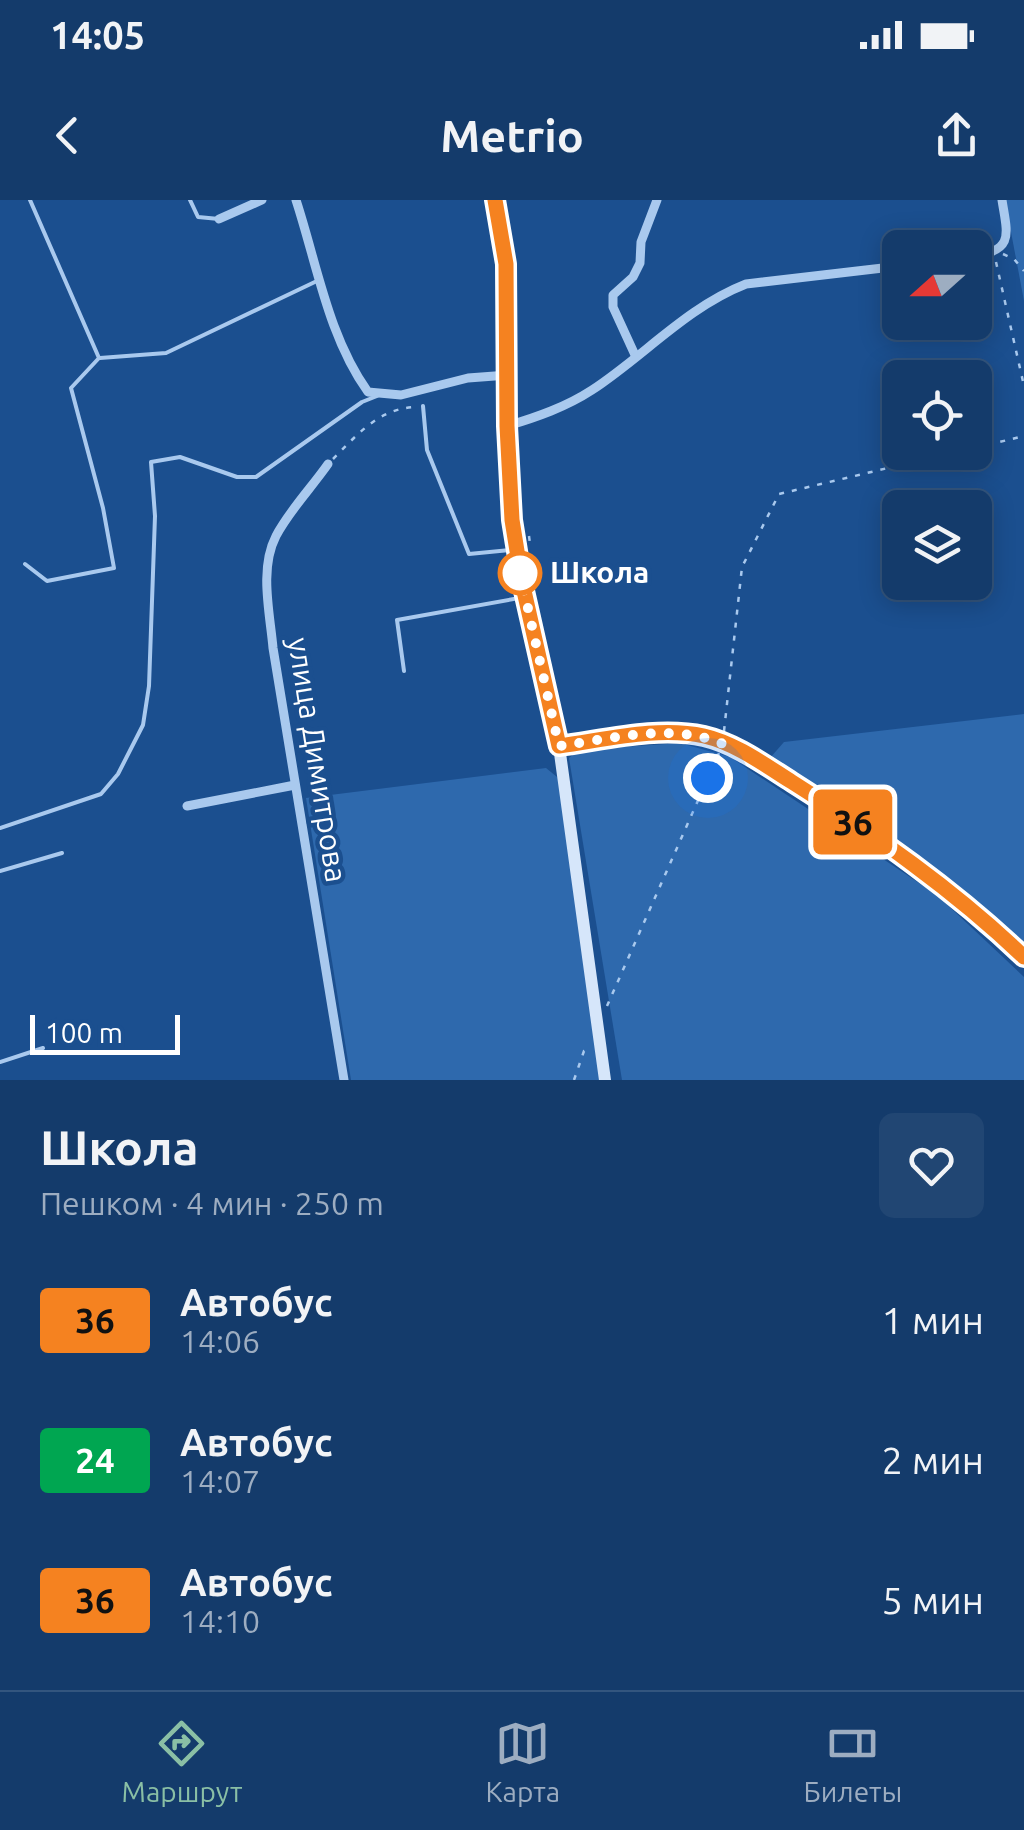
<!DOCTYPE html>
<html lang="ru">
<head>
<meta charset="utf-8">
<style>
  body { margin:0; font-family:Ubuntu,sans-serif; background:#214673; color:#f1f3f6; height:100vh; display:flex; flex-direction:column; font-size:38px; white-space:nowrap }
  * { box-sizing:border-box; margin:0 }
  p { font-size:32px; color:#9dadc1 }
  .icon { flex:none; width:55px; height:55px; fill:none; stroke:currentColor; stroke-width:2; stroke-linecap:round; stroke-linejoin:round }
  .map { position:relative; height:880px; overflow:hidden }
  .drawer { display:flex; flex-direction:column; background:#143b6b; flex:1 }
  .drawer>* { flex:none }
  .badge { padding:0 20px; border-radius:8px; font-size:35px; line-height:65px }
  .needle { width:65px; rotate:249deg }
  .fabs { position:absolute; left:882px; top:30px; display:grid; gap:20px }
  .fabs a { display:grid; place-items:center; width:110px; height:110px; border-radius:15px; background:#143b6b; box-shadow:0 5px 25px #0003,0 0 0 2px #33557e; font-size:50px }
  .scale { position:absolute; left:30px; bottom:25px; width:150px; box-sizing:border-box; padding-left:10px; border:5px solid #fff; border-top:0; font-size:28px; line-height:35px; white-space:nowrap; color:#fff; -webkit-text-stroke:8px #1b4f8f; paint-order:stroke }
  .you { position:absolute; width:50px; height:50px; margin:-25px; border:8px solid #fff; border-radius:50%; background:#1a73e8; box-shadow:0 0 0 15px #1a73e833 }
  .map>.badge { position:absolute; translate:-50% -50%; box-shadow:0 0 0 5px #fff }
  .round { display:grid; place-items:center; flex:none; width:105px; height:105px; border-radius:15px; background:#214673 }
  .overview { display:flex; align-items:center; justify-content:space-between; height:170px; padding:0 40px }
  h1 { font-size:48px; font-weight:600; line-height:75px }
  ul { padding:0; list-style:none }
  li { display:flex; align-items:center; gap:30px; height:140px; padding:0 40px }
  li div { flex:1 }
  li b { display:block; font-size:38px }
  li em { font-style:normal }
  li .badge { min-width:110px; font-weight:700; text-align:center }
  .status { display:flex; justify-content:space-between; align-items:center; height:70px; padding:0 50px; background:#143b6b; direction:ltr }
  .status svg { height:28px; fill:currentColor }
  header { display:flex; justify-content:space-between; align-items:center; height:130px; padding:0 40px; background:#143b6b; font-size:45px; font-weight:600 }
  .menu { display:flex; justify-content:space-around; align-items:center; height:140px; border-top:2px solid #33557e; background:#143b6b; font-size:28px; color:#9dadc1 }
  .menu a { display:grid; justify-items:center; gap:5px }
  .menu .active { color:#8abfa5 }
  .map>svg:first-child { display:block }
  .green { fill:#2e69ad }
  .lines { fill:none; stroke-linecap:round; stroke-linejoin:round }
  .path { stroke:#a9c9ee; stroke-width:2.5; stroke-dasharray:5 8; stroke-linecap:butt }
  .service { stroke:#a9c9ee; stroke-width:4 }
  .minor { stroke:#a9c9ee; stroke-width:9 }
  .tertiary { stroke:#a9c9ee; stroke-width:11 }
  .secondary { stroke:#d6e6fa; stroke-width:12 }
  .line-casing { stroke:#fff; stroke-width:22 }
  .line { stroke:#f58220; stroke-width:15 }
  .walk { stroke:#fff; stroke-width:10; stroke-dasharray:0 18 }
  .stop-dot { fill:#fff; stroke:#f58220; stroke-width:5 }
  .labels { text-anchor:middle; stroke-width:9; stroke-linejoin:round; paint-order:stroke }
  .stop-label { font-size:30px; font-weight:bold; fill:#fff; stroke:#1b4f8f; text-anchor:start }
  .street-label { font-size:30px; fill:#fff; stroke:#1b4f8f }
</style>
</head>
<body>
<div class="status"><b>14:05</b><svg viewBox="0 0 49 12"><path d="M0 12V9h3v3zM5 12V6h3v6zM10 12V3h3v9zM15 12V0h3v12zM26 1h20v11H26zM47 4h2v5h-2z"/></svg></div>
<header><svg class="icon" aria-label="back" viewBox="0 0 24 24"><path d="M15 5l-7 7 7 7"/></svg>Metrio<svg class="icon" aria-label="share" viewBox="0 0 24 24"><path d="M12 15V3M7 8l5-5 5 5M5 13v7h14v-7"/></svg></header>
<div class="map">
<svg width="1024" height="880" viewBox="0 0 1024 880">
  <rect width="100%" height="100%" fill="#1b4f8f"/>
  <g class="green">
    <path d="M 1005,0 L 1024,0 L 1024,101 Z"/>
    <path d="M 1024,514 L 1024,745 L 999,720 L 770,558 L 784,542 Z"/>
    <path d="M 680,543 L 730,557 L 937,695 L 1024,777 L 1024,880 L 622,880 L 569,558 L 578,550 Z"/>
    <path d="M 546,568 L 562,581 L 600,880 L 351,880 L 306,598 Z"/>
  </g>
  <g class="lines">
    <g class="path">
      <path d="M 1003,54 L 1014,59 L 1024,71"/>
      <path d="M 996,62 L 1024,186"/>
      <path d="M 975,248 L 1024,236"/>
      <path d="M 333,259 C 357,235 379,208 416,207"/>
      <path d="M 529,336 L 530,344"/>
      <path d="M 724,531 L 742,367 L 779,294 L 955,252"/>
      <path d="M 607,806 L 719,553"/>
      <path d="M 574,880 L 584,851 L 588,850"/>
    </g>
    <g class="service">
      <path d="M 190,0 L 198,17 L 219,19"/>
      <path d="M 100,158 L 166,153 L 319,80"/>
      <path d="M 423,206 L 427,250 L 469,354 L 511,350"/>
      <path d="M 25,364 L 47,381 L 114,368 L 103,308 L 71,188 L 99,158 L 30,0"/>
      <path d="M 404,471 L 397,420 L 525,397"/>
      <path d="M 0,628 L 101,594 L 118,574 L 143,525 L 149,486 L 155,316 L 151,262 L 180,257 L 237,277 L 256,277 L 362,202 L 377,196"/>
      <path d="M 0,671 L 62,653"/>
      <path d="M 0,862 L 43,848"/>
    </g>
    <g class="minor">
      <path d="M 296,0 C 317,64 328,136 368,192 L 401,195 L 468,178 L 508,175"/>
      <path d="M 219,19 L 262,0"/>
      <path d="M 975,56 C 1015,50 1007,33 1002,0"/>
      <path d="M 635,155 L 613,107 L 613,95 L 633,77 L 640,63 L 641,42 L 657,0"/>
      <path d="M 507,226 C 537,217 566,207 592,190 C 644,156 687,107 746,84 L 900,66"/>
      <path d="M 328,264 C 312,287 289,311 276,336 C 259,369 270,413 273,448 L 344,880"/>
      <path d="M 187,606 L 295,585"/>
    </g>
    <path class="tertiary" d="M 559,546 C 605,540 657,526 703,536 C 734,543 765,565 792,582 C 874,634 954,690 1024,757"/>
    <path class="secondary" d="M 495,0 L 507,64 L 507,226 L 515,345 L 559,546 L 605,880"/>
  </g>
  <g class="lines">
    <g class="line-casing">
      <path id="line" d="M 495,0 L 506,64 L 507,226 L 512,320 L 522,382 L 559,546 C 605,540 657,526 704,536 C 735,543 765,565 792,582 C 874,634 954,690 1024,757"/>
    </g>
    <use href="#line" class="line"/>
    <path class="walk" d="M 520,373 L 559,546 C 612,539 672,522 723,544 L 708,578"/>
  </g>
  <circle class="stop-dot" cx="520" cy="373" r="20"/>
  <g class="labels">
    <g class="stop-label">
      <text x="550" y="383">Школа</text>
    </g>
    <g class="street-label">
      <text transform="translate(317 560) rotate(81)" y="10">улица Димитрова</text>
    </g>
  </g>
</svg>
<div class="fabs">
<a><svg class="needle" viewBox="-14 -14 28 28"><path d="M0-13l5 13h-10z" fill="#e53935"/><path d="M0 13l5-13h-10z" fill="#9dadc1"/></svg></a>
<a><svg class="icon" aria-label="locate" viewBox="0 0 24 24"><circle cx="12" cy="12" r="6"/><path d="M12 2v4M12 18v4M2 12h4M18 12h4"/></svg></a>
<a><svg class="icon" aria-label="layers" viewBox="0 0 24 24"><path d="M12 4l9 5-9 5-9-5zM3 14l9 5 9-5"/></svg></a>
</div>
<div class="scale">100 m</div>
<div class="you" style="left:708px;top:578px"></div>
<b class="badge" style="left:853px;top:622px;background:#f58220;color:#111">36</b>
</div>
<section class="drawer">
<div class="overview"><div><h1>Школа</h1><p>Пешком · 4 мин · 250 m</p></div><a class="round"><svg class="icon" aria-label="heart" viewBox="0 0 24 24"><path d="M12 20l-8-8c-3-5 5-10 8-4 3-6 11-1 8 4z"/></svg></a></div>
<ul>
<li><span class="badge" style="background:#f58220;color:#111">36</span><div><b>Автобус</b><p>14:06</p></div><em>1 мин</em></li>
<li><span class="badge" style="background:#00a651;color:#fff">24</span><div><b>Автобус</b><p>14:07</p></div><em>2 мин</em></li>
<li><span class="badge" style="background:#f58220;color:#111">36</span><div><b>Автобус</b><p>14:10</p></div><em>5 мин</em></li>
</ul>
</section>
<nav class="menu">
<a class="active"><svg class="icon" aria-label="directions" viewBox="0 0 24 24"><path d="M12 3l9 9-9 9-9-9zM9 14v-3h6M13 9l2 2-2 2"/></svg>Маршрут</a>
<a><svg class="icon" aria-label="map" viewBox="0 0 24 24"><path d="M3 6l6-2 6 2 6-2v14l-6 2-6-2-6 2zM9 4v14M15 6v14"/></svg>Карта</a>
<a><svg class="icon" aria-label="tickets" viewBox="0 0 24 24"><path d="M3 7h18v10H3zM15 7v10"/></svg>Билеты</a>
</nav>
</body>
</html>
